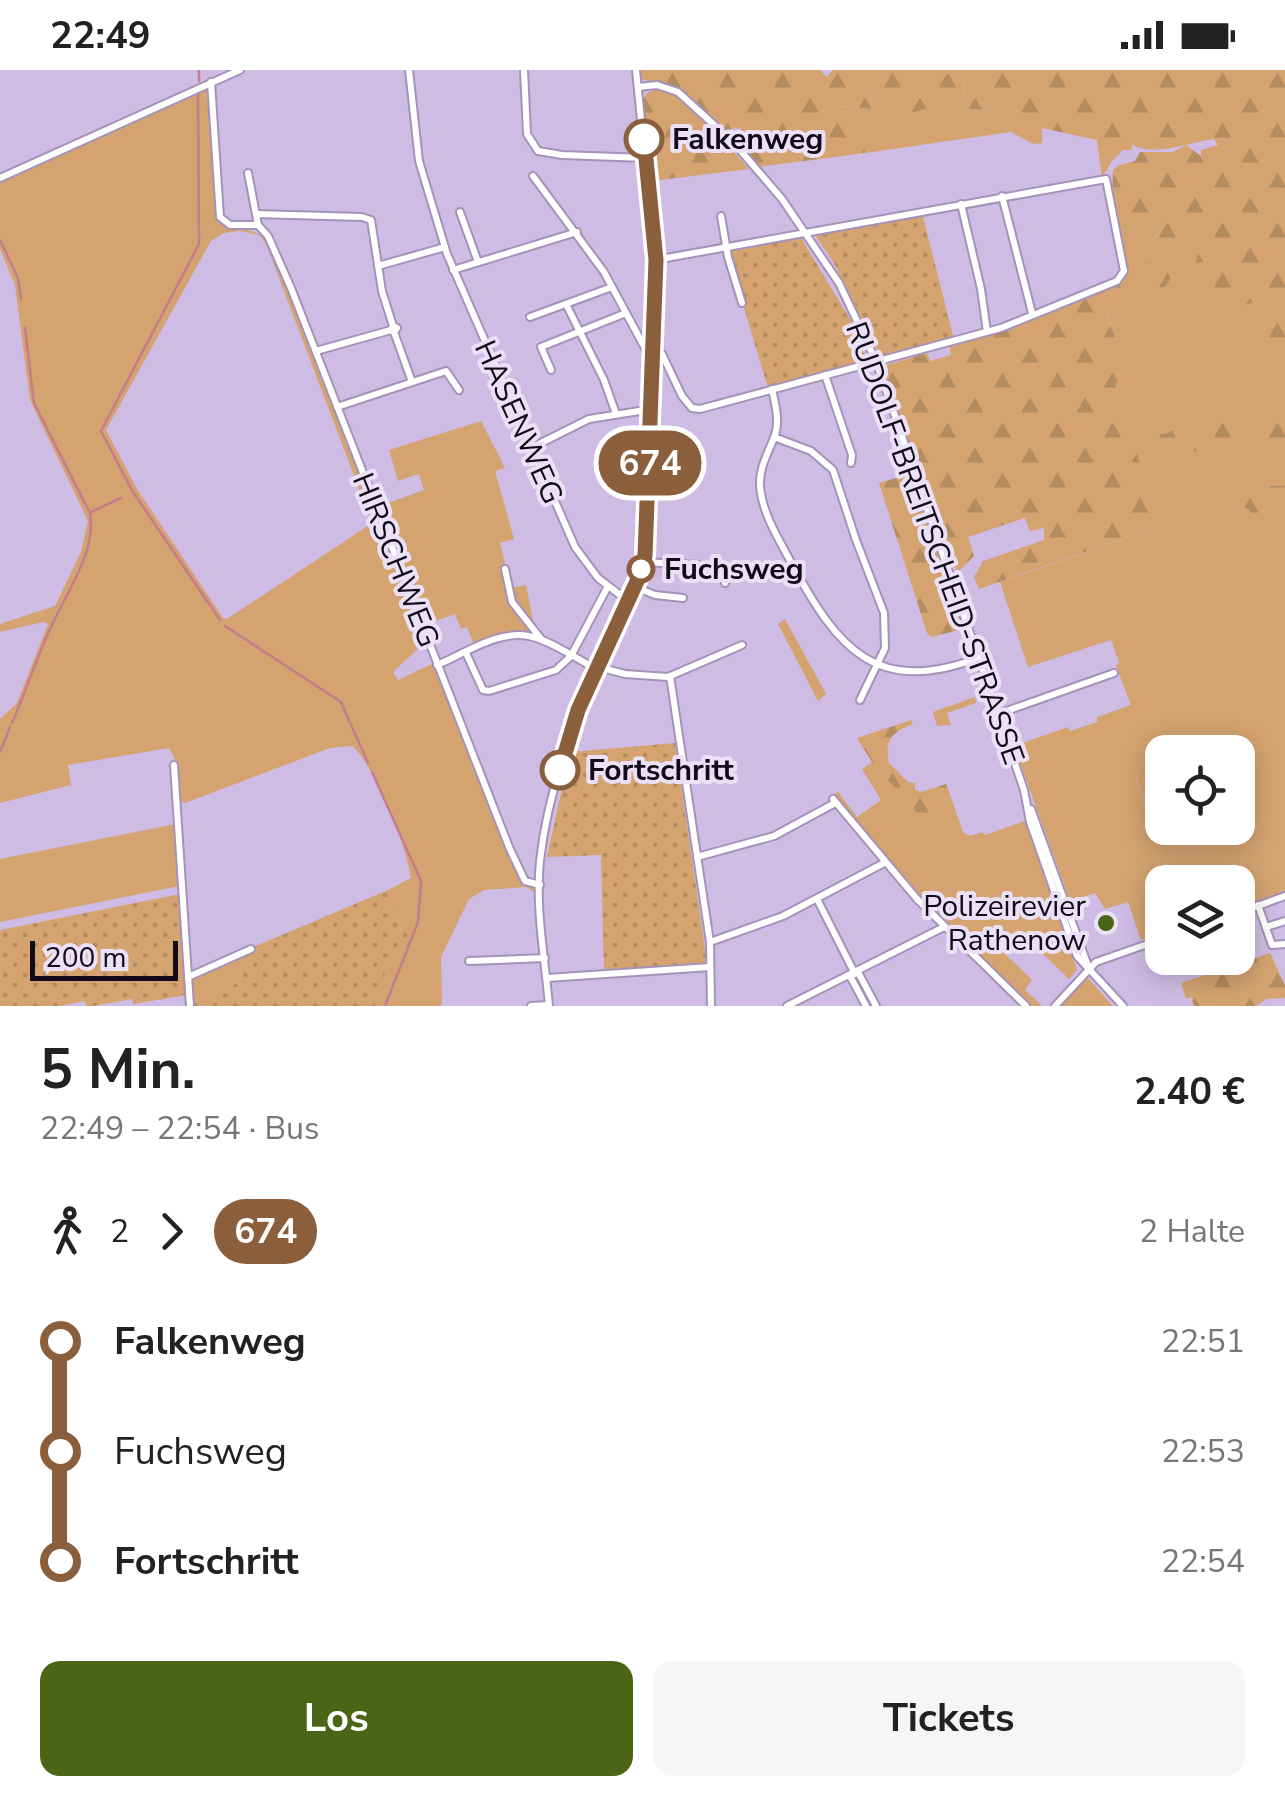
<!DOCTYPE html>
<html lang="de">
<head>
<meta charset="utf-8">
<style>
  body { margin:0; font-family:"Nunito Sans",sans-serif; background:#f6f6f6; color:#222; height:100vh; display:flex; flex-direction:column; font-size:38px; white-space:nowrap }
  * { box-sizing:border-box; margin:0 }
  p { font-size:32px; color:#767676 }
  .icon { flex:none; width:55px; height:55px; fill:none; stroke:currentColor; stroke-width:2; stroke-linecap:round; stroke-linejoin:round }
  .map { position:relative; height:936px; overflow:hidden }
  .sheet { display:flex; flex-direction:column; background:#fff; flex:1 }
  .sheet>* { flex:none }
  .badge { padding:0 20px; border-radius:32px; font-size:35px; line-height:65px }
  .controls { position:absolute; left:1145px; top:665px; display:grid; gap:20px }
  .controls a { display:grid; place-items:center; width:110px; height:110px; border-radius:20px; background:#fff; box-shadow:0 5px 25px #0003; font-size:50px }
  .scale { position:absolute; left:30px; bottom:25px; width:148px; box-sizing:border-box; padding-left:10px; border:5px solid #110a18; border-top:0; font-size:28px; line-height:35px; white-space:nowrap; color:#110a18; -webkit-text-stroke:8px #ebe1f6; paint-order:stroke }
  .map>.badge { position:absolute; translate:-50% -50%; box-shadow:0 0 0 5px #fff }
  .legs { display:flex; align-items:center; gap:15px; height:110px; padding:0 40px; font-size:32px }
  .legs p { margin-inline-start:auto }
  .overview { display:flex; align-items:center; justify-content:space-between; height:170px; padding:0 40px }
  h1 { font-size:55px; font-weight:700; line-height:75px }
  .action { display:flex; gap:20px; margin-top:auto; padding:20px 40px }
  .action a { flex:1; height:115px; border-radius:20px; background:#4b6516; color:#fff; font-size:40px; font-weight:700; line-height:115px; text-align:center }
  .action a+a { background:#f6f6f6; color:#222 }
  ul { padding:0 40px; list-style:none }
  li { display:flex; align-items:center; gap:35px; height:110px; font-size:38px }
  li i { display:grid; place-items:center; width:15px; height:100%; margin:0 12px; background:currentColor }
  li i::after { content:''; width:25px; height:25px; margin:-12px; border:8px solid; border-radius:50%; background:#fff }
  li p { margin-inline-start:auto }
  li:first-child i { background:linear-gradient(#0000 50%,currentColor 0) }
  li:last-child i { background:linear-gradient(currentColor 50%,#0000 0) }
  .status { display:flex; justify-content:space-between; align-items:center; height:70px; padding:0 50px; background:#fff; direction:ltr }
  .status svg { height:28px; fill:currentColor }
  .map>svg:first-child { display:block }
  .grass { fill:#d4a370; fill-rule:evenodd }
  .forest { fill:url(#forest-firs) }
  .park { fill:url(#park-dots) }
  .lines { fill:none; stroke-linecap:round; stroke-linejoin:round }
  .stream { stroke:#c67c8b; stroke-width:2.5 }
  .minor-casing { stroke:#a592b9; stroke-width:10 }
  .minor { stroke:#fff; stroke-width:6 }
  .line-1-casing { stroke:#fff; stroke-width:22 }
  .line-1 { stroke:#8b5e3c; stroke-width:15 }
  .stop-1-dot { fill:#fff; stroke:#8b5e3c; stroke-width:5 }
  .poi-dot { fill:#4b6516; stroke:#ebe1f6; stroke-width:4 }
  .labels { text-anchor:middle; stroke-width:8; stroke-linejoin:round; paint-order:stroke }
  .stop-label { font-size:30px; font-weight:bold; fill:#110a18; stroke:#ebe1f6; text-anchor:start }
  .street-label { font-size:30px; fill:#110a18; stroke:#ebe1f6 }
  .poi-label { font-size:30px; fill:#110a18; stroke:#ebe1f6; text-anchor:end }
</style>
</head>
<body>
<div class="status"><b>22:49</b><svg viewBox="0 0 49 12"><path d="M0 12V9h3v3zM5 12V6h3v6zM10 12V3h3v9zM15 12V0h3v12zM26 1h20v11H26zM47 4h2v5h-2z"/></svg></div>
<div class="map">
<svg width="1285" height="936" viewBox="0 0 1285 936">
  <defs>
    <pattern id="forest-firs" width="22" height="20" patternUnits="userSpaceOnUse" patternTransform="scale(2.5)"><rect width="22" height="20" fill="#d4a370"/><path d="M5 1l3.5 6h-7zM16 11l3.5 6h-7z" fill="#b58b60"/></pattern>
    <pattern id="park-dots" width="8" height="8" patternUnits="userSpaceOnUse" patternTransform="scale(2.5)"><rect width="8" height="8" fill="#d4a370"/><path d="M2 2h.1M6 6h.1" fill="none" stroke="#b58b60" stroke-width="1.8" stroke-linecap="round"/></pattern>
  </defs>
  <rect width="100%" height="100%" fill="#cfbce4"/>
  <g class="grass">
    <path d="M 941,0 L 963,0 L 964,38 L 1014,43 L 1011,62 L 865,83 L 861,52 L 842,45 L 838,36 L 872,39 L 869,22 L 875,18 L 884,50 L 960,5 L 939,4 Z"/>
    <path d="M 205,18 L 210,26 L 218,149 C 234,164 256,154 270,174 L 428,575 L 423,574 L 393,602 L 398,610 L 434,593 L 450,627 L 480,713 L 517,802 L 525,815 L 535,819 L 536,823 L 526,817 L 484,820 L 469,829 L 441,887 L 442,935 L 438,936 L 375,936 L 400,853 L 388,820 L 411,808 C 407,777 375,695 352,676 L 330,678 L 185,733 L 178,730 L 177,693 L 169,678 L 68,695 L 71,715 L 0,733 L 0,649 L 17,633 L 48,554 L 43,552 L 0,562 L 0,554 L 55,536 L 81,482 L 88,451 L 30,330 L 15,215 L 0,179 L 0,111 ZM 240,161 L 259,165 L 266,174 L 371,450 L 369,455 L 227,549 L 223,548 L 137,419 L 106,360 L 211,171 L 224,163 Z"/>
    <path d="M 1156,155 L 1158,163 L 1146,182 L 1148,191 L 1132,197 L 1166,216 L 1174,203 L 1184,162 L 1202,157 L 1206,197 L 1258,230 L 1264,249 L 1251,253 L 1262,302 L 1285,305 L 1285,344 L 1279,339 L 1263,395 L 1285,389 L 1285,416 L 1258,415 L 1256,426 L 1224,431 L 1248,439 L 1262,456 L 1285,447 L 1285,822 L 1238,838 L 1238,812 L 1162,812 L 1162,863 L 1141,870 L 1128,832 L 1105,839 L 1095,823 L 1070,831 L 1014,676 L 1068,657 L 1070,661 L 1097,652 L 1097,647 L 1131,635 L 1116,596 L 1119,592 L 1111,570 L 1028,597 L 1000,512 L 1160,456 L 1114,313 L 1144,300 L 1123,289 L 1105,239 L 1126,202 L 1117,163 ZM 1225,336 L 1165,390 L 1143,362 L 1164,364 ZM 1162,682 L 1238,682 L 1238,758 L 1185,758 L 1191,779 L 1163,790 L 1136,707 L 1162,694 Z"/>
    <path d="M 481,351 L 505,398 L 495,401 L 514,469 L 500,473 L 511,518 L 526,515 L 536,564 L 514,562 L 474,575 L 467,557 L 461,559 L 455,544 L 425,555 L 377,437 L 424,420 L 419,404 L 398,411 L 389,380 Z"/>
    <path d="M 785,549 L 826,624 L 818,631 L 778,554 Z"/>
    <path d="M 975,627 L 976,633 L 947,643 L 951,655 L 937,656 L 933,642 Z"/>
    <path d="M 872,692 L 925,751 L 936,735 L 952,730 L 963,762 L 970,766 L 982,762 L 985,765 L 1025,751 L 1077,900 L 1069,909 L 1018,860 L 999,878 L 1032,910 L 1025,920 L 1042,936 L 1031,936 L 920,827 L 836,729 L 834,724 L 838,722 L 857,747 L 881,730 L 862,699 Z"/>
    <path d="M 176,754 L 179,816 L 0,852 L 0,789 Z"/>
    <path d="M 236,887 L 246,910 L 192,933 L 190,907 Z"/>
    <path d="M 1087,907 L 1113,936 L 1061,936 Z"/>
  </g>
  <g class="forest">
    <path d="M 638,0 L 820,0 L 827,7 L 833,0 L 941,0 L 940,4 L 960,4 L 951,32 L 884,50 L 875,18 L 869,22 L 872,39 L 839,36 L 842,45 L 862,52 L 865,83 L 759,97 L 742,78 L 740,58 L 724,60 C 709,46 691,23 672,15 C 660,10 649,14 639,7 Z"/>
    <path d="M 963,0 L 1285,0 L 1285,305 L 1262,302 L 1250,253 L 1264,249 L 1258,230 L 1226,243 L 1206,197 L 1195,199 L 1202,157 L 1185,162 L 1193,172 L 1182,201 L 1174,203 L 1166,216 L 1158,219 L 1131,197 L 1148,191 L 1146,182 L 1158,164 L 1156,155 L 1117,163 L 1112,131 L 1113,100 L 1119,95 L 1135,91 L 1140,82 L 1173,82 L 1186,75 L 1201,86 L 1201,80 L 1218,75 L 1214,69 C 1191,72 1152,88 1132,74 L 1132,80 L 1123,80 L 1112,91 L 1102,108 L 1097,70 L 1042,58 L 1042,73 L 1033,74 L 1011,62 L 1013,43 L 964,38 Z"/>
    <path d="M 658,19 C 686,23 730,78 749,99 L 652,111 L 642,31 L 647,23 Z"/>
    <path d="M 1126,208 L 1148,223 L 1105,240 L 1123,289 L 1145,300 L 1115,314 L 1160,456 L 979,519 L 974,507 L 983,491 L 1044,470 L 1044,458 L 1030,461 L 1025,448 L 968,467 L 974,486 L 959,501 L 951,495 L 883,296 L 927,283 L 930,291 L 951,285 L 949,275 L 997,262 Z"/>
    <path d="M 1225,335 L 1235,368 L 1205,384 L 1189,379 L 1165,390 L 1142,361 L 1164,364 Z"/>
    <path d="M 1280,339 L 1285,344 L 1285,389 L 1263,395 L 1256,351 Z"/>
    <path d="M 910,404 L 963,559 L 931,567 L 927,563 L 879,413 Z"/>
    <path d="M 1257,415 L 1285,416 L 1285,447 L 1262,456 L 1248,439 L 1223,431 L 1234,421 L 1256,426 Z"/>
    <path d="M 911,650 L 913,654 C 892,662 884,670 889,693 L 908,712 L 915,713 L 915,719 L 921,722 L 946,714 L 952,730 L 936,735 L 925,752 L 872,692 L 857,668 Z"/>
    <path d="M 1162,694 L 1162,758 L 1185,758 L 1191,779 L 1163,790 L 1136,706 Z"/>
    <path d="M 1270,883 L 1285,915 L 1285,928 L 1267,929 L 1256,936 L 1194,936 L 1191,927 L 1186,929 L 1181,913 Z"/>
  </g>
  <g class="park">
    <path d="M 922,143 L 954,269 L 881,287 L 834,193 L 815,165 Z"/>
    <path d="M 801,168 L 850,249 L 866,287 L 864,291 L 768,318 L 727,181 Z"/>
    <path d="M 675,673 L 707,893 L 604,902 L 601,785 L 547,787 L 570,682 Z"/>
    <path d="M 388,820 L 399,850 L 406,856 L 408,868 L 404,883 L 390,887 L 375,936 L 192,936 L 192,933 L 245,910 L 236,887 L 251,878 Z"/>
    <path d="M 180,824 L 187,925 L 133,934 L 132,929 L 93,936 L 87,936 L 84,931 L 60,936 L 0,936 L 0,860 Z"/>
  </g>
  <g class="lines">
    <g class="stream">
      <path d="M 199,11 L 199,0"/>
      <path d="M 198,24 L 199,174 L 101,361 L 133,422 L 220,550"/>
      <path d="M 0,170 L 18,208 L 21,229"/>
      <path d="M 91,442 L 121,428"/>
      <path d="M 225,556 L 341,632 L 368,693"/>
      <path d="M 12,653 C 25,624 34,595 47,566 C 62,528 97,485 90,443 L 34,333 L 25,258"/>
      <path d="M 0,682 L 10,657"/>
      <path d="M 372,702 L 421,811 L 418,852 L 385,936"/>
    </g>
    <g class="minor-casing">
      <g id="minor">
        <path d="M 409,0 L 419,91 L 447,184 L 575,477 L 598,508 L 628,531"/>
        <path d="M 524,0 L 527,64 L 538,81 L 562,85 L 646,88"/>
        <path d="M 211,12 L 220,147 L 230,155 L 258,155 L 268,166 L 291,218 L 509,777 L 525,811 L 540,815"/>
        <path d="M 638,17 L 657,15 L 678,22 L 734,73 L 782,129 L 839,213 L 876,291 L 1000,650 L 1024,720 L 1030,752 L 1077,886 L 1123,936"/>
        <path d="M 248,103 L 258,155"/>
        <path d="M 533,106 L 604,202 L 653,293"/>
        <path d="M 0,108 L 240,0"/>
        <path d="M 1002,126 L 1032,243"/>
        <path d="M 961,134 L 981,219 L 987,262"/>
        <path d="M 460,142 L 478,192"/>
        <path d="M 256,144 L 362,147 L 371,150 L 382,221 L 393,256 L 391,260 L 394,262 L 397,258 L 393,256"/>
        <path d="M 721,146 L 728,187 L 742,233"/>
        <path d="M 378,196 L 445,177"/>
        <path d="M 453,200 L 577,162"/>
        <path d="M 566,234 L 604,310 L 616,344"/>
        <path d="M 530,247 L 612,217"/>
        <path d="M 394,262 L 412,312"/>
        <path d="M 316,281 L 391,260"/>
        <path d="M 654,281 L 662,284 L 682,326 L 692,338 L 700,339 L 1001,258 L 1117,211 L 1124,201 L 1106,109 L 655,190"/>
        <path d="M 551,300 L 541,277 L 626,243"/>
        <path d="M 825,305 L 852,385 L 851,393"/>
        <path d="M 772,319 C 775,334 780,350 775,365 C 769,382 759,396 760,416 C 762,443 779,470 792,494 C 838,579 876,626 978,588"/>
        <path d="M 337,337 L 446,301 L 459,320"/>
        <path d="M 774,367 L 811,381 L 833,400 L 856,470 L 884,543 L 885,578 L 860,630"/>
        <path d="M 531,378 L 589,349 L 652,339"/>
        <path d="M 643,492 L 717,496 L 723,500 L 725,513"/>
        <path d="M 505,499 L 512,532 L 542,570"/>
        <path d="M 635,517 L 655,525 L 683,528"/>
        <path d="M 466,583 L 483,620 L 489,621 L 556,600 L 571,586 L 607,518"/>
        <path d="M 437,595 C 466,583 501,558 533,567 C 555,573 577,589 596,599"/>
        <path d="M 598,597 L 625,604 L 668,607 L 742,575"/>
        <path d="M 670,606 L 710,872 L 711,936"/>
        <path d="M 998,644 L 1114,603"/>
        <path d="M 174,695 L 190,936"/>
        <path d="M 833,729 L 917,829 L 1026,936"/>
        <path d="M 1031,739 L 1088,896"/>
        <path d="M 697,787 L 774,766 L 835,733"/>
        <path d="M 817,829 L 855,904"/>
        <path d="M 1258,835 L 1272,875 L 1285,874"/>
        <path d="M 1238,843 L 1285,826"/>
        <path d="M 1266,857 L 1285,851"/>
        <path d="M 710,872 L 783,846 L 884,793"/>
        <path d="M 469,891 L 545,888"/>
        <path d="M 858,902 L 876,936"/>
        <path d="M 850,906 L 866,936"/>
        <path d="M 188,907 L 251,879"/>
        <path d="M 547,908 L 710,897"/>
        <path d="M 531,936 L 548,935"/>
        <path d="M 549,936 C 545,889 535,837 540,791 C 551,690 598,601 638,509 L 645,485 L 655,190 L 636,0"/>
        <path d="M 787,936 L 944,857"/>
        <path d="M 1055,936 L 1096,892 L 1162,869"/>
      </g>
    </g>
    <use href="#minor" class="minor"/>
  </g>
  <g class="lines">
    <g class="line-1-casing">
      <path id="line-1" d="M 560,700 L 578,640 L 638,509 L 645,486 L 656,190 L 644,69"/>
    </g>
    <use href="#line-1" class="line-1"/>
  </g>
  <g class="stop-1-dot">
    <circle cx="644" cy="69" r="18"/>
    <circle cx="641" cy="499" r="12"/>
    <circle cx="560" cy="700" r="18"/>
  </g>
  <circle class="poi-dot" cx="1106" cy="853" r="10"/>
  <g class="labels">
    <g class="stop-label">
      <text x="672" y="79">Falkenweg</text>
      <text x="664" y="509">Fuchsweg</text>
      <text x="588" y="710">Fortschritt</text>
    </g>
    <g class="street-label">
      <text transform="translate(519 352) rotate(66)" y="10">HASENWEG</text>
      <text transform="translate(935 473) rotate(70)" y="10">RUDOLF-BREITSCHEID-STRASSE</text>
      <text transform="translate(396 490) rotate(68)" y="10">HIRSCHWEG</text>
    </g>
    <g class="poi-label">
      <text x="1086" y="846">Polizeirevier<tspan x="1086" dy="34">Rathenow</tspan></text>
    </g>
  </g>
</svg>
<div class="controls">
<a><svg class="icon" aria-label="locate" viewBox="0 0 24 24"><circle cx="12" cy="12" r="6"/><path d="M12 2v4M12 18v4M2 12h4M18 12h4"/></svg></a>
<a><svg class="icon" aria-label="layers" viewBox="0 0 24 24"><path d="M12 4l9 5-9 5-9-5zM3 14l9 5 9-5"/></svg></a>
</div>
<div class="scale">200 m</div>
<b class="badge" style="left:650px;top:393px;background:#8b5e3c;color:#fff">674</b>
</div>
<section class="sheet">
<div class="overview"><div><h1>5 Min.</h1><p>22:49 – 22:54 · Bus</p></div><b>2.40 €</b></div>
<div class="legs"><svg class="icon" aria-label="walk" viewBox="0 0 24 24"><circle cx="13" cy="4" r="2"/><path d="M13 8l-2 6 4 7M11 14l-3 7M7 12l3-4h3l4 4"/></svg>2<svg class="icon" aria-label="forward" viewBox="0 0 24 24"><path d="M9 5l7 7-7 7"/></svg><b class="badge" style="background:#8b5e3c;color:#fff">674</b><p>2 Halte</p></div>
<ul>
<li><i style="color:#8b5e3c"></i><b>Falkenweg</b><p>22:51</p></li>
<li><i style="color:#8b5e3c"></i><span>Fuchsweg</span><p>22:53</p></li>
<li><i style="color:#8b5e3c"></i><b>Fortschritt</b><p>22:54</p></li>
</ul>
<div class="action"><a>Los</a><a>Tickets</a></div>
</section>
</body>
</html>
